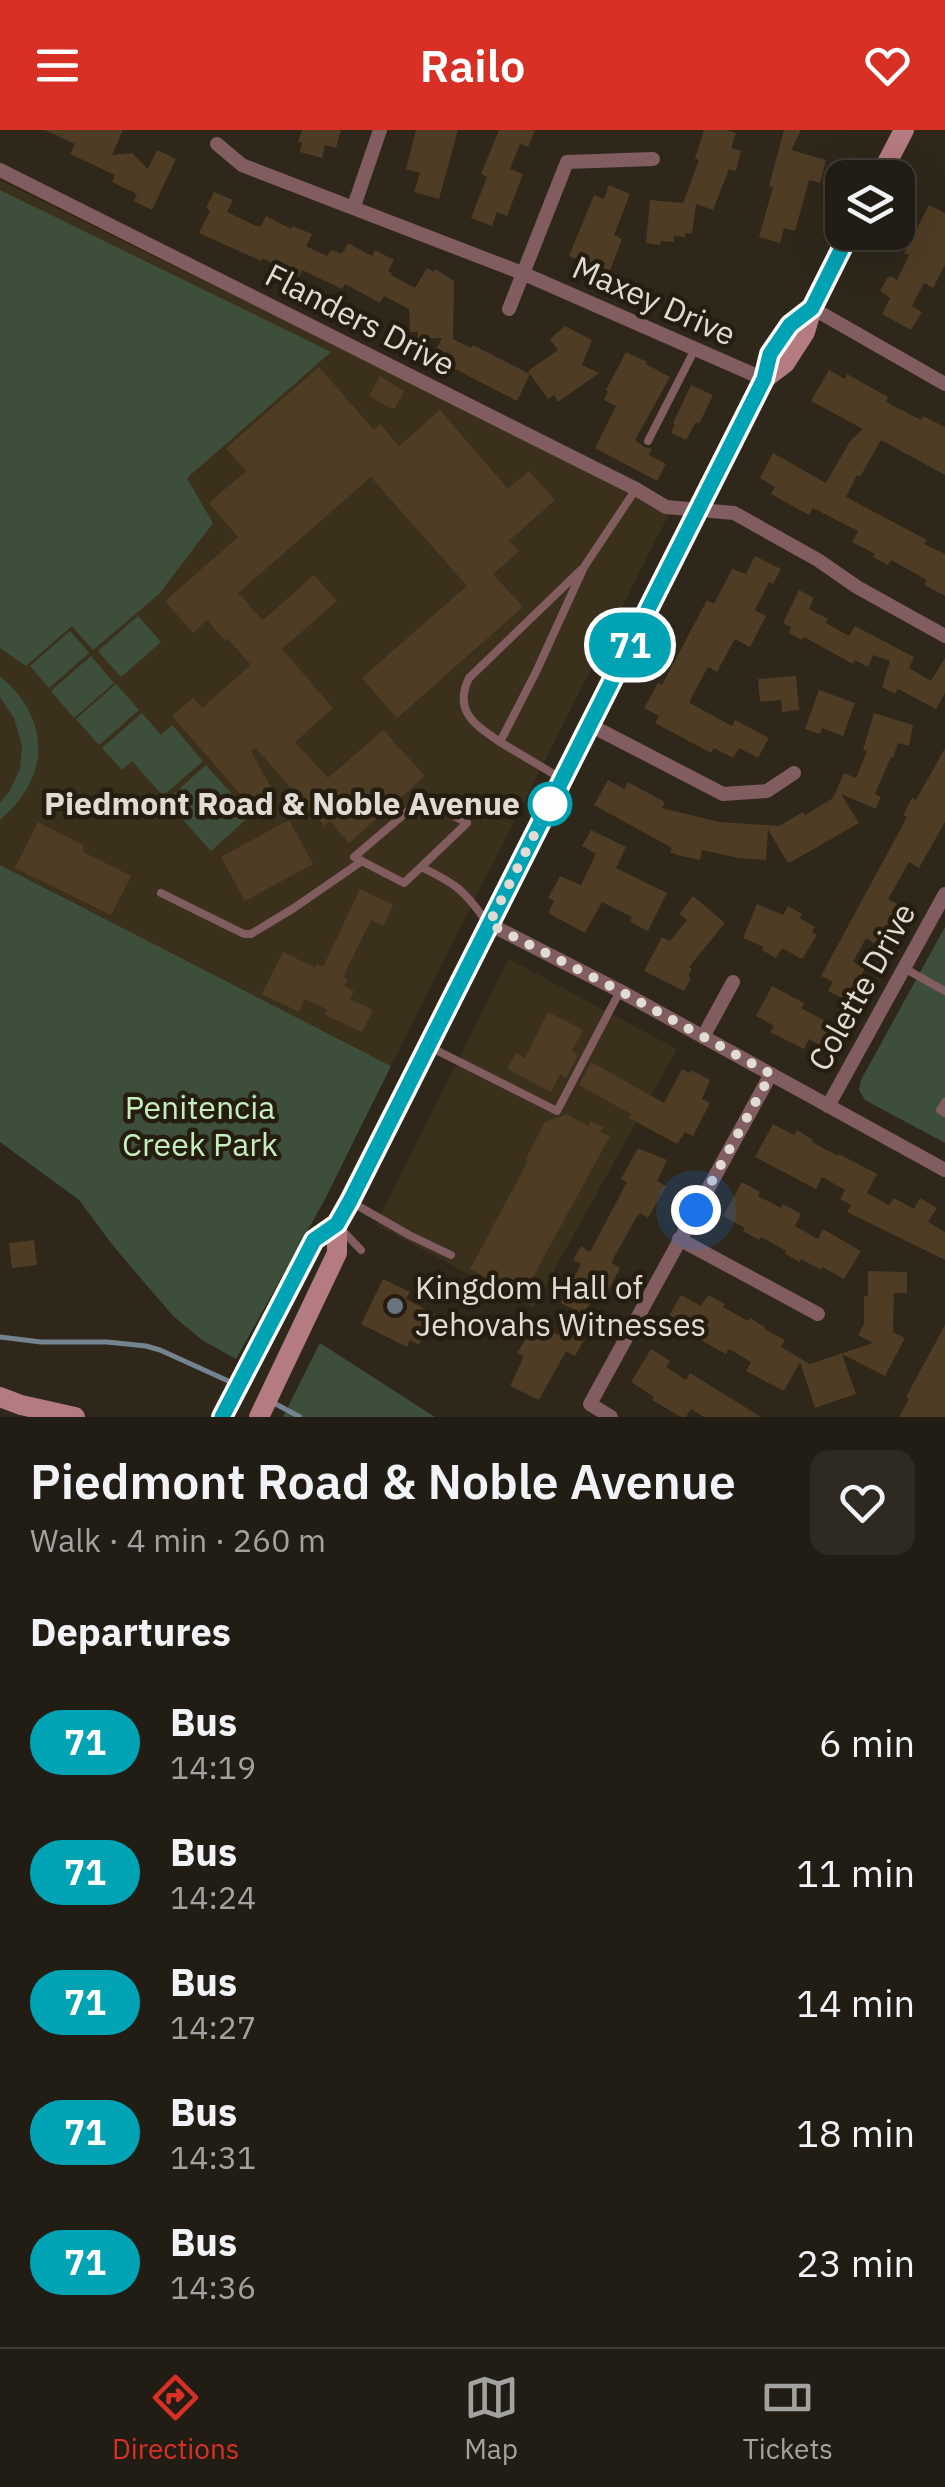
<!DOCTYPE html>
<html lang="en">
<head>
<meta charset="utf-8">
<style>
  body { margin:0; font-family:"IBM Plex Sans",sans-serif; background:#2e2a22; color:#f1f3f6; height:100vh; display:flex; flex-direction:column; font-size:38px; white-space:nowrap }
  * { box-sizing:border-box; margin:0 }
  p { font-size:32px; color:#a2a2a0 }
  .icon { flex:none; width:55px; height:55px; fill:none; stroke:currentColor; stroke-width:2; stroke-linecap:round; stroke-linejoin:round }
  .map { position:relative; height:1287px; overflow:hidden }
  .sheet { display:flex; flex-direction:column; background:#221d14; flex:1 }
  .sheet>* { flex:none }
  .badge { padding:0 20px; border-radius:32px; font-size:35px; line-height:65px }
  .controls { position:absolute; left:825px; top:30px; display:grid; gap:20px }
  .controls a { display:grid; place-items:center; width:90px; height:90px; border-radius:20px; background:#221d14; box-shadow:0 10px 40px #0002,0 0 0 2px #3f3b34; font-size:50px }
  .you { position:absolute; width:50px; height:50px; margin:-25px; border:8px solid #fff; border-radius:50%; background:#1a73e8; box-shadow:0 0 0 15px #1a73e833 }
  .map>.badge { position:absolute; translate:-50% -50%; box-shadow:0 0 0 5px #fff }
  h2 { padding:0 30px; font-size:38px; line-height:90px }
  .round { display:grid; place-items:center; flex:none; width:105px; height:105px; border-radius:20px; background:#2e2a22 }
  .overview { display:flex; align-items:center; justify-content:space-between; height:170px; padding:0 30px }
  h1 { font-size:48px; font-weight:600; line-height:75px }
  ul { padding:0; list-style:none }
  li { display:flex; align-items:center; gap:30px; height:130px; padding:0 30px }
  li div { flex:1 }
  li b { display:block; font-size:38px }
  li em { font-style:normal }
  li .badge { min-width:110px; font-weight:700; text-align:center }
  header { display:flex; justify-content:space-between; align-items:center; height:130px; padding:0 30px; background:#d93025; color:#fff; font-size:45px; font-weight:600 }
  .tabs { display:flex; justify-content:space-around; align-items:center; height:140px; border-top:2px solid #3f3b34; background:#221d14; font-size:28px; color:#a2a2a0 }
  .tabs a { display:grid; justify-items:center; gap:5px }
  .tabs .active { color:#d93025 }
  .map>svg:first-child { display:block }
  .built { fill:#3b301c }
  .green { fill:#3d4f3a }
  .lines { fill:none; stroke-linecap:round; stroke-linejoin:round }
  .stream { stroke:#748390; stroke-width:5 }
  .building { fill:#4f3c24 }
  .lane { stroke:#815d60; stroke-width:8 }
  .street { stroke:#815d60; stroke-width:14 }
  .secondary { stroke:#b47b80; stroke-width:20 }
  .line-casing { stroke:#fff; stroke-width:22 }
  .line { stroke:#00a3b4; stroke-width:15 }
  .walk { stroke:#e0dcd3; stroke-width:10; stroke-dasharray:0 18 }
  .stop-dot { fill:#fff; stroke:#00a3b4; stroke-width:5 }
  .worship-dot { fill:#6b7280; stroke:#251e10; stroke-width:4 }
  .labels { text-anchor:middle; stroke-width:9; stroke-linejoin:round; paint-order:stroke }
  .street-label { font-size:32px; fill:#e0dcd3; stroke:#251e10 }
  .stop-label { font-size:32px; font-weight:bold; fill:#e0dcd3; stroke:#251e10; text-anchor:end }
  .park-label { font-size:32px; fill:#c5edbe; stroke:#251e10 }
  .poi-label { font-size:32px; fill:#e0dcd3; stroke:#251e10; text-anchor:start }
</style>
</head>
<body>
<header><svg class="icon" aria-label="menu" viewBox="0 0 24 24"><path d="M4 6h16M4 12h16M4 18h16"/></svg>Railo<svg class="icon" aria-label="heart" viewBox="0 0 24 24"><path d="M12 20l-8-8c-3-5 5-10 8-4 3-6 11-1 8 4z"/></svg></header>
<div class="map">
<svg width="945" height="1287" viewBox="0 0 945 1287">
  <rect width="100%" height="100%" fill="#2e271a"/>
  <g class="built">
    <path d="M 0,50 L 670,382 L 391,936 L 0,735 Z"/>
    <path d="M 509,829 L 677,919 L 533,1178 L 376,1095 Z"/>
  </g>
  <g class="green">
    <path d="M 0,60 L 331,222 L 187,348 L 213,393 L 159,464 L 93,520 L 72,496 L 26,536 L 0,518 Z"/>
    <path d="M 138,486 L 161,512 L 121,547 L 98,521 Z"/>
    <path d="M 70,501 L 89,523 L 49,558 L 30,536 Z"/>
    <path d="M 91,526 L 114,553 L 74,588 L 51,561 Z"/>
    <path d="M 0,546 C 51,589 51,647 0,690 L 0,673 L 9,662 L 20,639 L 22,615 L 14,588 L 0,567 Z"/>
    <path d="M 116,554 L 139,580 L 99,615 L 76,589 Z"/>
    <path d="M 142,583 L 161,605 L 172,595 L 203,631 L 163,666 L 132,631 L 122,640 L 102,618 Z"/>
    <path d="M 206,635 L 251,685 L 211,721 L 166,671 Z"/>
    <path d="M 0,735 L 391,936 L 324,1071 L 236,1229 L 202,1210 L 173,1186 L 114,1117 L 79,1070 L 0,1012 Z"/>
    <path d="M 945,797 L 945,1013 L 865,970 L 859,960 L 861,950 Z"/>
    <path d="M 320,1213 L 435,1287 L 283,1287 Z"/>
  </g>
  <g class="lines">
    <g class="stream">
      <path d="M 0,1207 L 41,1212 L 107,1212 L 146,1216 L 160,1220 L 235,1254"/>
      <path d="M 272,1272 L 300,1287"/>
    </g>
  </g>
  <g class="building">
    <path d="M 45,0 L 123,0 L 112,25 L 132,23 L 148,39 L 157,20 L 176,29 L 152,80 L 134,71 L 137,64 L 112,52 L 115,45 L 70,24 L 75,14 Z"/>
    <path d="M 302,0 L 341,0 L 336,18 L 325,15 L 322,28 L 300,22 L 302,13 L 298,12 Z"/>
    <path d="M 416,0 L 458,0 L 439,69 L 414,62 L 420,43 L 406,39 Z"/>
    <path d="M 499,0 L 535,0 L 528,17 L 520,14 L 510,39 L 523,44 L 507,86 L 497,82 L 492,96 L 471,88 L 487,47 L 481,44 Z"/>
    <path d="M 704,0 L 727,0 L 736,3 L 731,18 L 741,21 L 736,41 L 729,39 L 713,80 L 696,74 L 692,104 L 685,103 L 685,107 L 674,106 L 674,112 L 661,111 L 660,115 L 646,113 L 650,70 L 683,73 L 699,30 L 695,29 Z"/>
    <path d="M 784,0 L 801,0 L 791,20 L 826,30 L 820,53 L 809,50 L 795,101 L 784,98 L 780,113 L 759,107 L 773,57 L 769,56 Z"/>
    <path d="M 609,55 L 630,64 L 614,105 L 622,109 L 609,143 L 569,126 L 594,65 L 604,69 Z"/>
    <path d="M 214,62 L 233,70 L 227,82 L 256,96 L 261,96 L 266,86 L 291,99 L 292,96 L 312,104 L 306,116 L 327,126 L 331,120 L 342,124 L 348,113 L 372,126 L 375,120 L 394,130 L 388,141 L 392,143 L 391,145 L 415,158 L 427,138 L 434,142 L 435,139 L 454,151 L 453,209 L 471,218 L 473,215 L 530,244 L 517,271 L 432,227 L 442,208 L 418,208 L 418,202 L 410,202 L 409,179 L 384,166 L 380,173 L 345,154 L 342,159 L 302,140 L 299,147 L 262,128 L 261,131 L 199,103 L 210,81 L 206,78 Z"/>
    <path d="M 929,75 L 945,83 L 945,135 L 933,158 L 924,153 L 912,176 L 922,182 L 911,200 L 882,184 L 890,168 L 880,161 L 887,148 L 891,146 L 897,150 L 909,125 L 904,123 Z"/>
    <path d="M 565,196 L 592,210 L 582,235 L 599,243 L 558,272 L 554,265 L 548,269 L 528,241 L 558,220 L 550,209 Z"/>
    <path d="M 626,222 L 647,232 L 646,234 L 670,247 L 635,310 L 644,317 L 652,319 L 649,325 L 666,334 L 657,351 L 595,318 L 616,276 L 604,270 L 608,261 L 606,260 Z"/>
    <path d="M 319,237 L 374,300 L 380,294 L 399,316 L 440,280 L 508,359 L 529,341 L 555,370 L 509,411 L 519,421 L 493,444 L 523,477 L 397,588 L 362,548 L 467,456 L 371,347 L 238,463 L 263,490 L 314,445 L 337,471 L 282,519 L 333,578 L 295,612 L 328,648 L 383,600 L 425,646 L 349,713 L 330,691 L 324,696 L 256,618 L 251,621 L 274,663 L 254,680 L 172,586 L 193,568 L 202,578 L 251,535 L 227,508 L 225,511 L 207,490 L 193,503 L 165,471 L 238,407 L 209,373 L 246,341 L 226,318 Z"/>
    <path d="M 829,240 L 845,249 L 847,244 L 888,267 L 886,272 L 921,290 L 923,286 L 945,297 L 945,345 L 881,310 L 860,347 L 857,345 L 846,367 L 927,410 L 924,414 L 945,424 L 945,466 L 924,455 L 927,450 L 891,430 L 888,435 L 873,427 L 875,424 L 852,412 L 858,401 L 813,378 L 809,385 L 771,364 L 775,357 L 760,348 L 773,323 L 826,353 L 850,311 L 863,299 L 811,271 Z"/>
    <path d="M 380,246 L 404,261 L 395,278 L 390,278 L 369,266 Z"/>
    <path d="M 691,255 L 713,265 L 699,294 L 696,292 L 686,310 L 671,303 L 675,294 L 673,293 Z"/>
    <path d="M 755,426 L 781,439 L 773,454 L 769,452 L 755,480 L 766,486 L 750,517 L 735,509 L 717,542 L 708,537 L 690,570 L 690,573 L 732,596 L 735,590 L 769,608 L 758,628 L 739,618 L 733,628 L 714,618 L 711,623 L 655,593 L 659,586 L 644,578 L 658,553 L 662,555 L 707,470 L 714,474 L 732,439 L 746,444 Z"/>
    <path d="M 799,460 L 814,468 L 809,479 L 828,489 L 826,493 L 849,506 L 855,496 L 914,527 L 909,538 L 931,551 L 945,528 L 945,563 L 936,579 L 898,559 L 895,564 L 882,557 L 890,531 L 873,525 L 868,537 L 855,530 L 853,534 L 804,507 L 802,510 L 789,503 L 791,497 L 783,493 Z"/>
    <path d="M 796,546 L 799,580 L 782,582 L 781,570 L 760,572 L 758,549 Z"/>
    <path d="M 819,560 L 855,573 L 843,606 L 822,598 L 820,604 L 805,599 Z"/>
    <path d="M 874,583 L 913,595 L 909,616 L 898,613 L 893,628 L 891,627 L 875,664 L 881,667 L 876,679 L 841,664 L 859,693 L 791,732 L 787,732 L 768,699 L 766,730 L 739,728 L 702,720 L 700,730 L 677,725 L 670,722 L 672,718 L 594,675 L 608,650 L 624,659 L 628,652 L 665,672 L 662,678 L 719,692 L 779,696 L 803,682 L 805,685 L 833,668 L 844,643 L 856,648 L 867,621 L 863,620 Z"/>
    <path d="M 945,618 L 945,692 L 919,738 L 909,732 L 888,769 L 899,775 L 877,815 L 866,808 L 853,832 L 865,838 L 847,871 L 828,861 L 833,852 L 821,846 L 907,687 L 903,685 L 912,668 L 916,670 Z"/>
    <path d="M 289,690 L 313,734 L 245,771 L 221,727 Z"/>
    <path d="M 38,692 L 83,715 L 83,722 L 131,746 L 111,785 L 15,738 Z"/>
    <path d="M 591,700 L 626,717 L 616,738 L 667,763 L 648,801 L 630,792 L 632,787 L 602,772 L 585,803 L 548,783 L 554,771 L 548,768 L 560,746 L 581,755 L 596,724 L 582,716 Z"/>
    <path d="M 360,759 L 393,775 L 383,796 L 371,790 L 343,847 L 348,849 L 344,856 L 354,861 L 350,869 L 373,880 L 362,902 L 325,885 L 328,880 L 305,869 L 299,882 L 262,864 L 283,822 L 315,838 L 317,834 L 323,837 Z"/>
    <path d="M 693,766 L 725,793 L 689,837 L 692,839 L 689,844 L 690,850 L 684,861 L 644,841 L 662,807 L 670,811 L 687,790 L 679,784 Z"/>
    <path d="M 757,774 L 783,785 L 788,776 L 802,784 L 800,788 L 815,797 L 812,802 L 817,805 L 802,829 L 782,818 L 776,828 L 762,820 L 764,817 L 743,808 Z"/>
    <path d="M 772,856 L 804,873 L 801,878 L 840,899 L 829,920 L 809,909 L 804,919 L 770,902 L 774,896 L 756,886 Z"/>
    <path d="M 548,882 L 583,900 L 572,921 L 578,925 L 566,948 L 560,944 L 551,962 L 507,939 L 516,923 L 525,928 Z"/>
    <path d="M 591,932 L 664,973 L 682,939 L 690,943 L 691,940 L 710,950 L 702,969 L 710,973 L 693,1006 L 685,1002 L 677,1014 L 629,988 L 631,984 L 579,955 Z"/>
    <path d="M 567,984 L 588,996 L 591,991 L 603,997 L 600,1002 L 610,1006 L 522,1167 L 470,1139 L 527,1033 L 526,1028 L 545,992 Z"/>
    <path d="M 773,994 L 794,1005 L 797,1000 L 813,1010 L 812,1012 L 838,1026 L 839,1024 L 877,1044 L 867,1063 L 889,1075 L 894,1068 L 914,1079 L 920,1068 L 937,1078 L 928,1092 L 945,1102 L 945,1130 L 847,1082 L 851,1075 L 840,1069 L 845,1060 L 822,1047 L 816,1059 L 755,1027 Z"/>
    <path d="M 638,1018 L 667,1030 L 657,1051 L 666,1056 L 648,1088 L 640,1083 L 636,1088 L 613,1129 L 612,1133 L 620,1138 L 603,1170 L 595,1166 L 583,1184 L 561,1173 L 581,1134 L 573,1130 L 581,1116 L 590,1122 L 627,1052 L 621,1049 Z"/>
    <path d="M 742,1052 L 760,1062 L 758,1066 L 781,1078 L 783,1074 L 801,1084 L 795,1096 L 818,1109 L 823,1099 L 861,1121 L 844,1149 L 822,1137 L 821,1140 L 801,1129 L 800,1132 L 785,1124 L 786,1121 L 761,1107 L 759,1110 L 743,1101 L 745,1098 L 723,1086 Z"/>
    <path d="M 34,1110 L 37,1135 L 12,1138 L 9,1113 Z"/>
    <path d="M 868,1141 L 907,1142 L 907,1163 L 894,1163 L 893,1202 L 905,1208 L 885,1246 L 842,1224 L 856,1264 L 815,1278 L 800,1232 L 784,1261 L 746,1241 L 751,1232 L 729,1219 L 726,1224 L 666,1191 L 681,1165 L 701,1176 L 708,1165 L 725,1174 L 723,1177 L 748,1191 L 750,1188 L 765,1197 L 764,1199 L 785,1210 L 781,1217 L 810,1234 L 873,1213 L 858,1205 L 864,1194 L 864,1166 L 868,1166 Z"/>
    <path d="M 383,1149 L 410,1162 L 406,1169 L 435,1184 L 419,1215 L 410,1210 L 407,1217 L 361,1194 Z"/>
    <path d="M 567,1189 L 589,1201 L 575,1226 L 566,1221 L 539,1270 L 510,1256 L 524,1226 L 517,1223 L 536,1192 L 558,1205 Z"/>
    <path d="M 945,1195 L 945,1287 L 899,1287 L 909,1269 L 906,1267 Z"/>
    <path d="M 651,1219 L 670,1231 L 666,1237 L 686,1250 L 690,1243 L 761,1287 L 704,1287 L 691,1279 L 686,1287 L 681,1287 L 652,1270 L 654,1267 L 631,1252 Z"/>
  </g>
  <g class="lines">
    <g class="lane">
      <path d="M 648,311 L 695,219"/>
      <path d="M 500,612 C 475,595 453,581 469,548 L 581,440"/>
      <path d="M 562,649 L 500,612 L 536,542 L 584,437 L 636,359"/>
      <path d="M 421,737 L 404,753 L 354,727 L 422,669 L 467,693 L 421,737 C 456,754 463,759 486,791"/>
      <path d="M 161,763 L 244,804 L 251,804 L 294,778 L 362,731"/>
      <path d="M 904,838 L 945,861"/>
      <path d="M 428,916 L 557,981 L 620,861"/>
      <path d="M 945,972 L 940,980 L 945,983"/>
      <path d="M 353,1073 L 409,1105 L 451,1125"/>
      <path d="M 340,1098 L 361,1120"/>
    </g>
    <g class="street">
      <path d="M 217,14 L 242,35 L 522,143 L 764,249"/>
      <path d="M 0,40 L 636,359 L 666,377 L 734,383 L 818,430 L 857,457 L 945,506"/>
      <path d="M 354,76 L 380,0"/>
      <path d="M 812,178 L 945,254"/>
      <path d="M 509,179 L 567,32 L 653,29"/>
      <path d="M 590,595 L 723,664 L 767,661 L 794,643"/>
      <path d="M 489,794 L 620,861 L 945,1040"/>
      <path d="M 703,907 L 733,852"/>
      <path d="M 828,976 L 945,764"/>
      <path d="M 679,1109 L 818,1184"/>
      <path d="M 611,1287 L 590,1274 L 771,944"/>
    </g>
    <g class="secondary">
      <path d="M 879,48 L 904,0"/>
      <path d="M 764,249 L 785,233 L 805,202 L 812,178 L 850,102"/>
      <path d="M 0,1267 L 21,1275 L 75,1287"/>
      <path d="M 222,1287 L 314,1110 L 337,1094 L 350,1071 L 764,249 C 773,214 784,200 812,178"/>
      <path d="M 259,1287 L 337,1123 L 337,1094"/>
    </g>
  </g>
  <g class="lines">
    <g class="line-casing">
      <path id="line" d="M 222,1287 L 314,1110 L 337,1094 L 350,1071 L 764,249 L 770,224 L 790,195 L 812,178 L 850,102"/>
    </g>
    <use href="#line" class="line"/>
    <path class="walk" d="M 550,674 L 489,794 L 620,861 L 771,944 L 696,1080"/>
  </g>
  <circle class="stop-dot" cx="550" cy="674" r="20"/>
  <circle class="worship-dot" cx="395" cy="1176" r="10"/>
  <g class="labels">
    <g class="street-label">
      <text transform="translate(654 171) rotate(24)" y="11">Maxey Drive</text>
      <text transform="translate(360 190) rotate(27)" y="11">Flanders Drive</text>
      <text transform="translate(862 857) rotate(-61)" y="11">Colette Drive</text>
    </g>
    <g class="stop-label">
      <text x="520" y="685">Piedmont Road &amp; Noble Avenue</text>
    </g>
    <g class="park-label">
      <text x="200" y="989">Penitencia<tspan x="200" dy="37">Creek Park</tspan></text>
    </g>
    <g class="poi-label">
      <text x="415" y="1169">Kingdom Hall of<tspan x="415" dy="37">Jehovahs Witnesses</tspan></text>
    </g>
  </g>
</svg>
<div class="controls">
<a><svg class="icon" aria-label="layers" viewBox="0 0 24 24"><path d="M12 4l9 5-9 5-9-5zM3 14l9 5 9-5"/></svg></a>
</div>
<div class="you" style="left:696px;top:1080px"></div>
<b class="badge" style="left:630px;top:515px;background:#00a3b4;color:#fff">71</b>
</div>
<section class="sheet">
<div class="overview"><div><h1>Piedmont Road &amp; Noble Avenue</h1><p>Walk · 4 min · 260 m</p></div><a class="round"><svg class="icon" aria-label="heart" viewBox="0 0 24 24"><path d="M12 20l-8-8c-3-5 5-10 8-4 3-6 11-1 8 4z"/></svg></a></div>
<h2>Departures</h2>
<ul>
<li><span class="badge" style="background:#00a3b4;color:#fff">71</span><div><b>Bus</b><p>14:19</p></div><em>6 min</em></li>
<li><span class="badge" style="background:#00a3b4;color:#fff">71</span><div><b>Bus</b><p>14:24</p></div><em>11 min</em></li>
<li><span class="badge" style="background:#00a3b4;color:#fff">71</span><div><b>Bus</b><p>14:27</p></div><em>14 min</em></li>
<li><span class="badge" style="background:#00a3b4;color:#fff">71</span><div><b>Bus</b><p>14:31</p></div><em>18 min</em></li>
<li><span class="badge" style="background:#00a3b4;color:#fff">71</span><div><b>Bus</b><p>14:36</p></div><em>23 min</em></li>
</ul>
</section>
<nav class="tabs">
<a class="active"><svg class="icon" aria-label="directions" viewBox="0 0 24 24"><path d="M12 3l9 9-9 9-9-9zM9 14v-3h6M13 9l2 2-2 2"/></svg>Directions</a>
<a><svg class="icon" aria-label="map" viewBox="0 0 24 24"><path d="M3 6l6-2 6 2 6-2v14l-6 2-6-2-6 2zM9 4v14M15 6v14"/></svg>Map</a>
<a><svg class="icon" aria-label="tickets" viewBox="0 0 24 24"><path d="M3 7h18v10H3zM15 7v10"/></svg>Tickets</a>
</nav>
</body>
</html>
